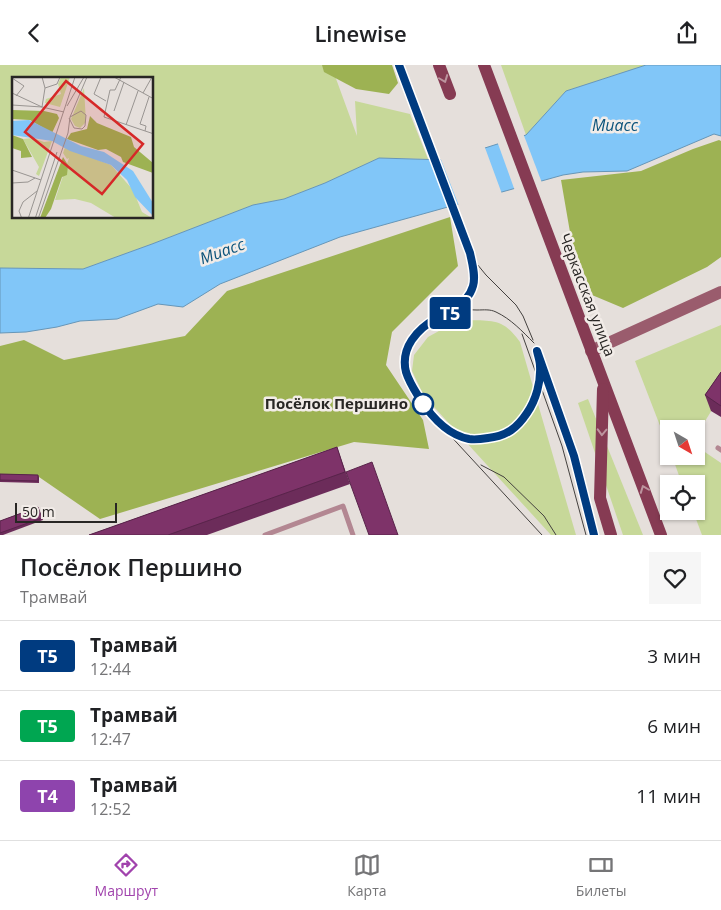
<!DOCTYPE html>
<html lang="ru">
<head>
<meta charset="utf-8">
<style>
  body { margin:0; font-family:"Open Sans",sans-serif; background:#f6f6f6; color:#202124; height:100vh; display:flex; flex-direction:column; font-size:19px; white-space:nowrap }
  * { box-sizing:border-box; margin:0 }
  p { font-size:16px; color:#757577 }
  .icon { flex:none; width:28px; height:28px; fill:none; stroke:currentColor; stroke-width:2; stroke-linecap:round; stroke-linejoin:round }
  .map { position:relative; height:470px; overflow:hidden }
  .details { display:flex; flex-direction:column; background:#fff; flex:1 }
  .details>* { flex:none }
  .badge { padding:0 10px; border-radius:4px; font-size:18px; line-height:32px }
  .needle { width:32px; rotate:141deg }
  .controls { position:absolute; left:660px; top:355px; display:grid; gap:10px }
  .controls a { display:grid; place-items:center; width:45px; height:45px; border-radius:0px; background:#fff; box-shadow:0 1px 4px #0004; font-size:25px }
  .scale { position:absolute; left:15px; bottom:12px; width:102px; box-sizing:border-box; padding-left:5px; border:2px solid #282624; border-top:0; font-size:14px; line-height:18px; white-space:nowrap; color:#282624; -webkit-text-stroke:4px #f2ece8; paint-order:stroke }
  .map>.badge { position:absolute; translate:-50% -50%; box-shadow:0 0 0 2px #fff }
  .round { display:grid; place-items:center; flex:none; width:52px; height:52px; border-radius:0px; background:#f6f6f6 }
  .headline { display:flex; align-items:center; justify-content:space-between; height:85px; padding:0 20px }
  h1 { font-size:24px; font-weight:600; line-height:38px }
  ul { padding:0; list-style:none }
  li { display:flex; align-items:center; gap:15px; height:70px; padding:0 20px; border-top:1px solid #e0e0e0 }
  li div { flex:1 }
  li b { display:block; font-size:19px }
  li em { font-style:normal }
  li .badge { min-width:55px; font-weight:700; text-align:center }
  header { display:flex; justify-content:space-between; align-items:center; height:65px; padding:0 20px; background:#fff; font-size:22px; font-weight:600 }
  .tabs { display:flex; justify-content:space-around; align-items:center; height:70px; border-top:1px solid #e0e0e0; background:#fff; font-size:14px; color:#757577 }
  .tabs a { display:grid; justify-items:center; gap:2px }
  .tabs .active { color:#a143ad }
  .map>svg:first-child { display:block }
  .green { fill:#c7d899; fill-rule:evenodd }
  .forest { fill:#9db253 }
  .water { fill:#81c6f8; stroke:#6696b8 }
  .pier { fill:#e5dfdb }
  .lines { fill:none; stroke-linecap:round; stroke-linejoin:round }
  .lane { stroke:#b38792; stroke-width:5 }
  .secondary { stroke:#9a5c6d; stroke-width:12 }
  .primary { stroke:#863b53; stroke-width:12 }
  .tram { stroke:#44413f; stroke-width:1 }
  .wall { fill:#6c2c5a }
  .building { fill:#7e3369; stroke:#58244a }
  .oneway { stroke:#bc949e }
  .line-casing { stroke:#fff; stroke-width:11 }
  .line { stroke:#003b80; stroke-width:8 }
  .stop-dot { fill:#fff; stroke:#003b80; stroke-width:2.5 }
  .labels { text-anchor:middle; stroke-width:5; stroke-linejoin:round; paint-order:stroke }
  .street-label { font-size:15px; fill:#282624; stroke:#f2ece8 }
  .stop-label { font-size:15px; font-weight:bold; fill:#282624; stroke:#f2ece8; text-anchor:end }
  .water-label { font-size:16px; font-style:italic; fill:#0c537b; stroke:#f2ece8 }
  .inset-road { fill:none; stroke:#999592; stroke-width:1 }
  .view { fill:#d62828; fill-opacity:0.15; stroke:#d62828; stroke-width:2.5 }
  .inset-edge { fill:none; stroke:#282624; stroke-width:2.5 }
</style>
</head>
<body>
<header><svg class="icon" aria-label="back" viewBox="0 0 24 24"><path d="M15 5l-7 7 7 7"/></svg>Linewise<svg class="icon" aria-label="share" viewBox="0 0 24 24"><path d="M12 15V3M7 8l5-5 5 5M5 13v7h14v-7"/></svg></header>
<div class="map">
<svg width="721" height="470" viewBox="0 0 721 470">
  <rect width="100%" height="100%" fill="#e5dfdb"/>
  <g class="green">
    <path d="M 0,0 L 331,0 L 357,71 L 355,36 L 410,49 L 428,94 L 379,93 L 325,118 L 284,134 L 253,140 L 152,179 L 83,204 L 0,203 ZM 14,14 L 152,14 L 152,152 L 14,152 Z"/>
    <path d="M 501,0 L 646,0 L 566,26 L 526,70 Z"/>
    <path d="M 466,255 C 493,256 503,253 520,277 L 576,470 L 551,470 L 424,331 L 412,306 L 414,290 L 428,272 L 448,261 Z"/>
    <path d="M 721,260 L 721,330 L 696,371 L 696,364 L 669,364 L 669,384 L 635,296 Z"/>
    <path d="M 588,334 L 643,470 L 623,470 L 578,338 Z"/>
    <path d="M 696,381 L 721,398 L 721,470 L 702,470 L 693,446 L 696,446 L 696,419 L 682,419 L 672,391 L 696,391 Z"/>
  </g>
  <g class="forest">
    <path d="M 322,0 L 392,0 L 398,18 L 389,29 L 356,24 L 324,7 Z"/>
    <path d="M 719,75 L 721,76 L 721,192 L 707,202 L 623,243 L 592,230 L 571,173 L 561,115 L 641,106 L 693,84 Z"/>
    <path d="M 450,152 L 458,201 L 392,267 L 386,300 L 423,355 L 429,384 L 354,377 L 100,454 L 39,412 L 0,411 L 0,281 L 24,275 L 64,295 L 185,271 L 227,226 Z"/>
  </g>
  <path class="water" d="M 646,0 L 721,0 L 721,71 L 714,69 L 627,106 L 583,107 L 563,110 L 340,172 L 220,219 L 183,242 L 158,239 L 117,254 L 80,256 L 57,262 L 26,267 L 0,268 L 0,203 L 83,204 L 152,179 L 253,140 L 284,134 L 325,118 L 379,93 L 447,95 L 526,70 L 566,26 Z"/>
  <g class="pier">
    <path d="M 523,68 L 542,118 L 515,126 L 497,76 Z"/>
    <path d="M 484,80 L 502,129 L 459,141 L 440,92 L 446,92 Z"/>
  </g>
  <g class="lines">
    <g class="lane">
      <path d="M 718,383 L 721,385"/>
      <path d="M 265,470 L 343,441 L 353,470"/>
    </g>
    <path class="secondary" d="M 591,286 L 721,227"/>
    <g class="primary">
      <path d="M 439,0 L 450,29"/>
      <path d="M 484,0 L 661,470"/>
      <path d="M 603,324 L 600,433 L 611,470"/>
    </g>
    <g class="tram">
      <path d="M 399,0 L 472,196 C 476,221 472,230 453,246"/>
      <path d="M 470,188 L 477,199 L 486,210 L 516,240 L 523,251 L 533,275"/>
      <path d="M 522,269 L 562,381 L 586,470"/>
      <path d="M 534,278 C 522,266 511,254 496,247 C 490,244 484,245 477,245 C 471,245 464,244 458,245 C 441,249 414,264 407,281 C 401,297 408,314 416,328 C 426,344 437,360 455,368 C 466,374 476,375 488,373 C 494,372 500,372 506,369 C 529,357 542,325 540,301 C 540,296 538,291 537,286"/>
      <path d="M 542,300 L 574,391 L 594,470"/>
      <path d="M 446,366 L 542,470"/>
      <path d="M 481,400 L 504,412 L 544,451 L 556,470"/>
    </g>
  </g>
  <g class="wall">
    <path d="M 721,307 L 721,352 L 711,346 L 705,330 Z"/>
    <path d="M 337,382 L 350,419 L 207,470 L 89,470 Z"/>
    <path d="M 0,409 L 38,410 L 39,412 L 39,418 L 0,417 Z"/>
    <path d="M 38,442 L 43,455 L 3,470 L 0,470 L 0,456 Z"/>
  </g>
  <g class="building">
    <path d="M 721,307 L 721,341 L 705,330 Z"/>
    <path d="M 337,382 L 345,407 L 168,470 L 89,470 Z"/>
    <path d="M 372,397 L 398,470 L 369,470 L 346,407 Z"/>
    <path d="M 0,409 L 38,410 L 38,416 L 0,415 Z"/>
    <path d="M 38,442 L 42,453 L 0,468 L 0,456 Z"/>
  </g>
  <defs><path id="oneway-chevron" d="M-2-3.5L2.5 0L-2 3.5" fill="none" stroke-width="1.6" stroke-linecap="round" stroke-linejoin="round" transform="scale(1.25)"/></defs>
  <g class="oneway">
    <use href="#oneway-chevron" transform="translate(444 14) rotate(69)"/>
    <use href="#oneway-chevron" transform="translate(602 367) rotate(92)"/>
    <use href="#oneway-chevron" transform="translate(644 424) rotate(-111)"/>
  </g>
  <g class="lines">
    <g class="line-casing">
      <path id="line" d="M 399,0 L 470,188 C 472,198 476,211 473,221 C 470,232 460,241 451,247 C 447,250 442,251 437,253 C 417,264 400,283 406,307 C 409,317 415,326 420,334 C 431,351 448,370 469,374 C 475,375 482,374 488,373 C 507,371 517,363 527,348 C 536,335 541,317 540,301 C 540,296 538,291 537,286 L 574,391 L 594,470"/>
    </g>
    <use href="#line" class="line"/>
  </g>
  <circle class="stop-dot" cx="423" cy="339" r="10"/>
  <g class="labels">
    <g class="street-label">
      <text transform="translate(587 230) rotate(69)" y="5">Черкасская улица</text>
    </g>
    <g class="stop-label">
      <text x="408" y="344">Посёлок Першино</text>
    </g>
    <g class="water-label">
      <text x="615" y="66">Миасс</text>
      <text transform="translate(222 186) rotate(-20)" y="6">Миасс</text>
    </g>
  </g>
  <g transform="translate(12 12)">
    <rect width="141" height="141" fill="#e5dfdb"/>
    <path d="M 49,0 L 58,0 L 48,30 L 33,26 L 34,22 L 49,17 L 46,7 ZM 72,11 L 74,45 L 68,51 L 63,49 L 59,42 ZM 21,61 L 32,65 L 40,64 L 27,99 L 24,97 L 27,90 L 11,62 ZM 53,70 L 99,88 L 121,113 L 130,135 L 140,141 L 104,141 L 79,126 L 63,122 L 43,123 L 57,81 L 55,82 L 51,76 Z" fill="#c7d899"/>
    <path d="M 0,33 L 32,34 L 45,37 L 47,41 L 40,56 L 18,43 L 0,42 ZM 78,39 L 85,46 L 119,60 L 122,70 L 141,86 L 141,96 L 111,85 L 109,80 L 94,72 L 86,73 L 55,62 L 59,56 L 75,52 ZM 0,58 L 11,62 L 20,80 L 9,81 L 9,74 L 0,71 ZM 51,80 L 56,88 L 55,98 L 50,100 L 39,132 L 33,141 L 28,141 Z" fill="#9db253"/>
    <path d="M 17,43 L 69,69 L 92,75 L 121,94 L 141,126 L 141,139 L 123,120 L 115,103 L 99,88 L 58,74 L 40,64 L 0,58 L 0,44 Z" fill="#81c6f8"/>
    <path class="inset-road" d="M 89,0 L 82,17 L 94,24M 102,0 L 142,22M 109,0 L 103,13 L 98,13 L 92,40 L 142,57M 0,1 L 12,9 L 4,19M 33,11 L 45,7 L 48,0M 0,16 L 30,30 L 33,11 L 30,0M 131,16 L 140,0M 0,28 L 30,30 L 52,35M 55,29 L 72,0M 102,34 L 112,5M 57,41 L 62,51 L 70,52 L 73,49 L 74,38 L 69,34 L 58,40M 114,48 L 126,14M 133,54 L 134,49 L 128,47 L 137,20M 0,93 L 29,103M 0,106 L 16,105 L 23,101M 10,142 L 7,134 L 11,125 L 25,114M 16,142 L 63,0M 23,142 L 45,75M 26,142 L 56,56 L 58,40 L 75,0"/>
    <path class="view" d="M 54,4 L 131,67 L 90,117 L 13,55 Z"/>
    <rect width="141" height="141" class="inset-edge"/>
  </g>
</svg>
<div class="controls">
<a><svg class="needle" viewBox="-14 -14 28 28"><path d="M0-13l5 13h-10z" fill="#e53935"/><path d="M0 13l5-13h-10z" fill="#757577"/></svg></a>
<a><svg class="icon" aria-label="locate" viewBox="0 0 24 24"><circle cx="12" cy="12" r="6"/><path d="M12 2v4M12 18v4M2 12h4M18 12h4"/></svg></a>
</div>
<div class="scale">50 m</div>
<b class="badge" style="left:450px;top:248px;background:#003b80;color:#fff">T5</b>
</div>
<section class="details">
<div class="headline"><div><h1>Посёлок Першино</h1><p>Трамвай</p></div><a class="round"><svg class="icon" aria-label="heart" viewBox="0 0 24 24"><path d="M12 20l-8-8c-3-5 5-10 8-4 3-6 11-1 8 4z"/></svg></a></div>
<ul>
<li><span class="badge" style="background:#003b80;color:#fff">T5</span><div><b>Трамвай</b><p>12:44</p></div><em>3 мин</em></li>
<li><span class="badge" style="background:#00a651;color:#fff">T5</span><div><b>Трамвай</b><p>12:47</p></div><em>6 мин</em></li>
<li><span class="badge" style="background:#8e44ad;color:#fff">T4</span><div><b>Трамвай</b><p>12:52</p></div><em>11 мин</em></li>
</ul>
</section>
<nav class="tabs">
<a class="active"><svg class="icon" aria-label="directions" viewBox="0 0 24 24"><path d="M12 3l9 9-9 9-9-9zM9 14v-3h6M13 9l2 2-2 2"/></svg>Маршрут</a>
<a><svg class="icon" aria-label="map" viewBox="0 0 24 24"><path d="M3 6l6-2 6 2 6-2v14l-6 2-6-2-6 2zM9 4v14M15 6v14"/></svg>Карта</a>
<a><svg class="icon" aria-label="tickets" viewBox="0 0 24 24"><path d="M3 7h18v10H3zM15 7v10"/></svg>Билеты</a>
</nav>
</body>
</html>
